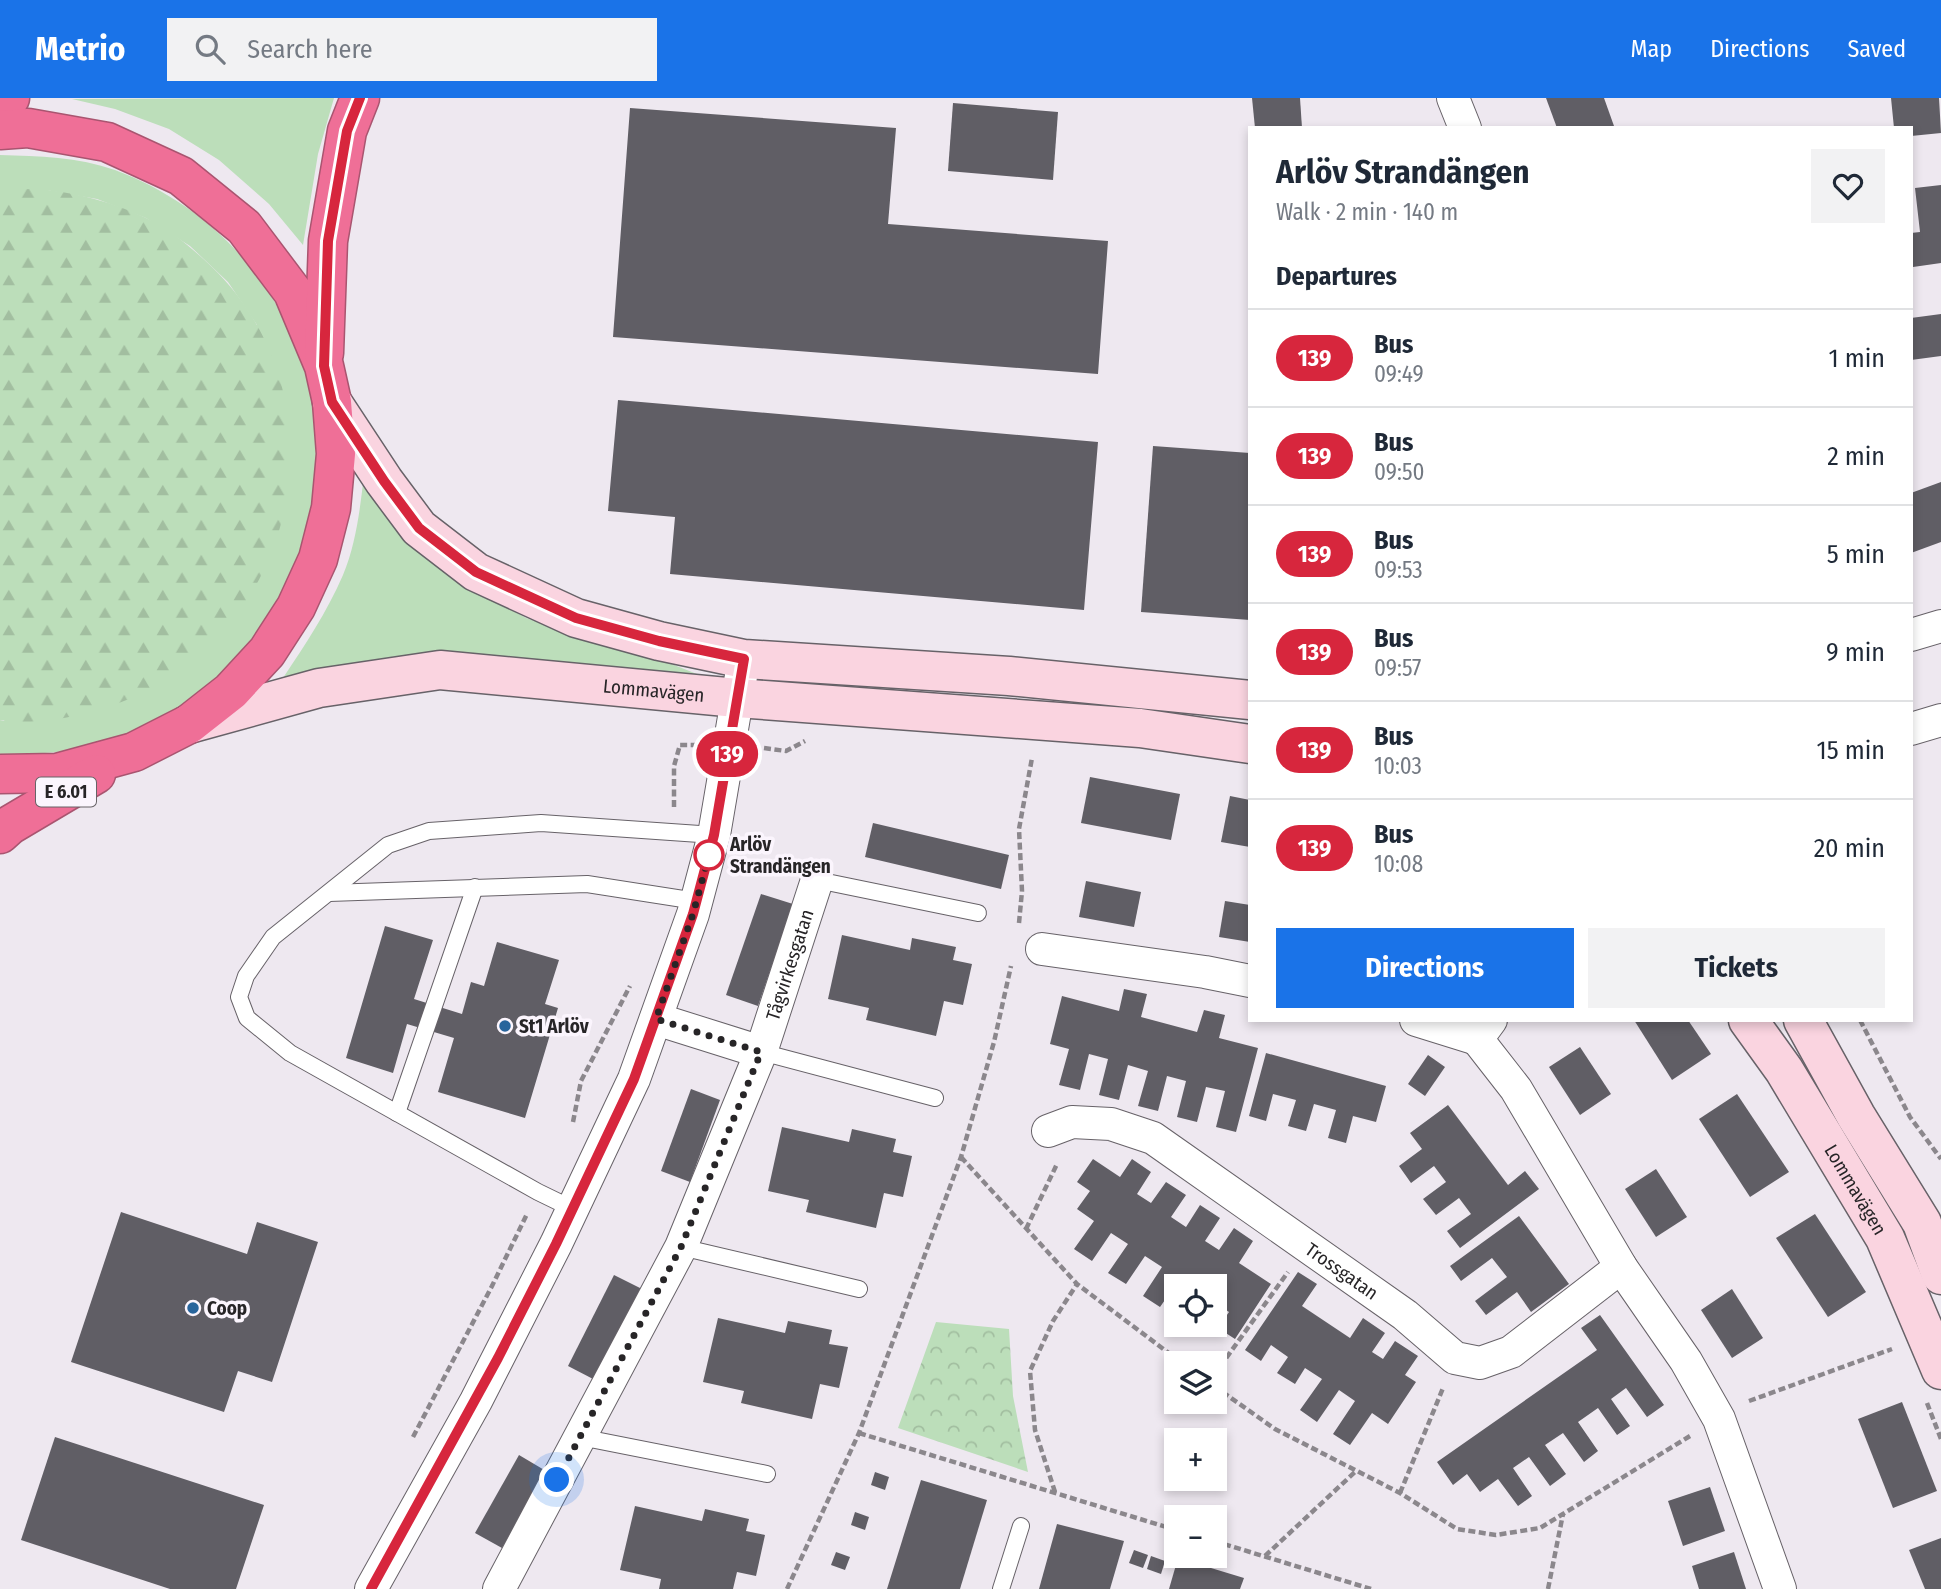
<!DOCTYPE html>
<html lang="en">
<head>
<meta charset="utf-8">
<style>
  body { margin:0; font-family:"Fira Sans Condensed",sans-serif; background:#f2f2f3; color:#1f2937; height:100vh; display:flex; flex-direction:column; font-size:26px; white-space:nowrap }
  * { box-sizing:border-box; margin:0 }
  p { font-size:23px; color:#747a83 }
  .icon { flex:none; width:38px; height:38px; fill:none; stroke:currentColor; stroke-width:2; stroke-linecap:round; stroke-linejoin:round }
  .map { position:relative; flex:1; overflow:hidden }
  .panel { position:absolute; left:1248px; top:28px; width:665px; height:896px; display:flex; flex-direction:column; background:#fff; border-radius:0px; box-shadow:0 4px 10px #0003 }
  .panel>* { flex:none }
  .badge { padding:0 14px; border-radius:23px; font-size:24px; line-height:46px }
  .buttons { position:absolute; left:1164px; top:1176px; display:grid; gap:14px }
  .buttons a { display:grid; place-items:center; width:63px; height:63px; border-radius:0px; background:#fff; box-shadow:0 4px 10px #0003; font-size:35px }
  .you { position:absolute; width:35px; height:35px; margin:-18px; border:5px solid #fff; border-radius:50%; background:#1a73e8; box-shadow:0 0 0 10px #1a73e833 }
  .map>.badge { position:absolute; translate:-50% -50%; box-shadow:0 0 0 4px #fff }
  h2 { padding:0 28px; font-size:26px; line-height:63px }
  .round { display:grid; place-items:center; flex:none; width:74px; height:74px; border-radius:0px; background:#f2f2f3 }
  .overview { display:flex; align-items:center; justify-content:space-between; height:119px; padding:0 28px }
  h1 { font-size:33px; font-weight:700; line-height:52px }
  .cta { display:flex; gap:14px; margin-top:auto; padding:14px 28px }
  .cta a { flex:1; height:80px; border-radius:0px; background:#1a73e8; color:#fff; font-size:28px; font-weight:700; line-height:80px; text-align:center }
  .cta a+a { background:#f2f2f3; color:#1f2937 }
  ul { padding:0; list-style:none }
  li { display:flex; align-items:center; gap:21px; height:98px; padding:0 28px; border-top:2px solid #e0e1e3 }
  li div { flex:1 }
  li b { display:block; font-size:26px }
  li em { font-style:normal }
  li .badge { min-width:77px; font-weight:700; text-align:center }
  header { display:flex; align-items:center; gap:42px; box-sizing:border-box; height:98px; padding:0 35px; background:#1a73e8; color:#fff }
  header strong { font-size:33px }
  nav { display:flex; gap:38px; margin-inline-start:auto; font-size:24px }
  .search { width:490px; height:63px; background:#f2f2f3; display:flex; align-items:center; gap:18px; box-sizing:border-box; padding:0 24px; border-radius:0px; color:#747a83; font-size:26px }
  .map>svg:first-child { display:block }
  .grass { fill:#bcdeba }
  .forest { fill:url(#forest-firs) }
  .park { fill:url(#park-crowns) }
  .building { fill:#605e65 }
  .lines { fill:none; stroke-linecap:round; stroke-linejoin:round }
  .lane-casing { stroke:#676268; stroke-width:18 }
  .street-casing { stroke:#676268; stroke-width:34 }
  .secondary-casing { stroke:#676268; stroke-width:41 }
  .highway-casing { stroke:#a95570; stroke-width:41 }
  .path { stroke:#8b878c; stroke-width:4.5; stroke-dasharray:7 3.5; stroke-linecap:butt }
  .lane { stroke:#fff; stroke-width:16 }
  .street { stroke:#fff; stroke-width:32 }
  .secondary { stroke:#fad4e0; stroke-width:38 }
  .highway { stroke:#ef6f97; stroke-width:38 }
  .line-casing { stroke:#fff; stroke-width:16 }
  .line { stroke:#d7263d; stroke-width:10 }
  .walk { stroke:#272527; stroke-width:7; stroke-dasharray:0 12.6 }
  .stop-dot { fill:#fff; stroke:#d7263d; stroke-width:3.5 }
  .poi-dot { fill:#28659c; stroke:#fbf5fd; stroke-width:2.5 }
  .labels { text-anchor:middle; stroke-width:7; stroke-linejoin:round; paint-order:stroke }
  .shield { fill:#fbf5fd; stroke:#676367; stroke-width:2 }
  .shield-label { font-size:18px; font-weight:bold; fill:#272527 }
  .street-label { font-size:19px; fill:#272527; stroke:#fbf5fd }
  .stop-label { font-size:19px; font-weight:bold; fill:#272527; stroke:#fbf5fd; text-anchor:start }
  .poi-label { font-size:19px; font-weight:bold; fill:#272527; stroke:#fbf5fd; text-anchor:start }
</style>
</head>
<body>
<header>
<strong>Metrio</strong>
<div class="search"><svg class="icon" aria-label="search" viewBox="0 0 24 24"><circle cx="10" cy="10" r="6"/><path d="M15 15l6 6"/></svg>Search here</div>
<nav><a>Map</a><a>Directions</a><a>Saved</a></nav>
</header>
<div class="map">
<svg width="1941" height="1491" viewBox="0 0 1941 1491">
  <defs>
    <pattern id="forest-firs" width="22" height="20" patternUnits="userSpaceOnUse" patternTransform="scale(1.75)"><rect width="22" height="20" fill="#bcdeba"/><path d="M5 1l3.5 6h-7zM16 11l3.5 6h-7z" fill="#a2bea0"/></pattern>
    <pattern id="park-crowns" width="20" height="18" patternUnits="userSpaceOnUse" patternTransform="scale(1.75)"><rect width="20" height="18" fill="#bcdeba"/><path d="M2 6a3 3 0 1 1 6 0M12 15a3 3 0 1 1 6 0" fill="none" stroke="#a2bea0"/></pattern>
  </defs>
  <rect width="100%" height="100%" fill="#eee8f0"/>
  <g class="grass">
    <path d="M 334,0 L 318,56 L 303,147 L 269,106 L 219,62 L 169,31 L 115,11 L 72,1 Z"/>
    <path d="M 0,57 C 39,58 78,59 115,72 C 270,130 354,294 302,453 C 300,461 295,469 292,477 C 287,487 283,497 278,506 C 274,515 266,524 260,532 C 220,587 161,630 94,647 C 63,655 32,657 0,656 L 0,622 L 4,623 L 257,227 L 228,184 L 190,148 L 146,120 L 97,101 L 46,92 L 0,92 Z"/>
    <path d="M 364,377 L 464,485 L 526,520 L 601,546 L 669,565 L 702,578 L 460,560 L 398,558 L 340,567 L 283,580 C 305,547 327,514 343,477 C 356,446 360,411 364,377 Z"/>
  </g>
  <path class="forest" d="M 0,92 C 16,92 32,90 48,92 C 81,96 114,105 144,119 C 170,131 192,150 212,169 C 345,298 302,524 134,599 C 94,616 44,628 0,622 Z"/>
  <path class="park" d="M 936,1224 L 1009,1231 L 1013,1298 L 1028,1374 L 898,1330 Z"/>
  <g class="building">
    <path d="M 1252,0 L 1300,0 L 1302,30 L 1255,30 Z"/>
    <path d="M 1546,0 L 1604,0 L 1614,28 L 1609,30 L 1557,30 Z"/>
    <path d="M 1891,0 L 1939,0 L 1941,35 L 1911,38 L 1911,30 L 1894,30 Z"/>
    <path d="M 953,5 L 1058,14 L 1053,82 L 948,73 Z"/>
    <path d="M 630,10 L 896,30 L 888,126 L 1108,143 L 1098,276 L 613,239 Z"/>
    <path d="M 1941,87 L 1941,165 L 1913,169 L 1911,135 L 1920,134 L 1915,90 Z"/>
    <path d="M 1941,216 L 1941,258 L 1911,262 L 1911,220 Z"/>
    <path d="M 618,302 L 1098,344 L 1084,512 L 670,476 L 675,419 L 608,413 Z"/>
    <path d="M 1153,348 L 1250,355 L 1250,522 L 1141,514 Z"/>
    <path d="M 1941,384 L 1941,444 L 1911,455 L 1911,395 Z"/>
    <path d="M 1090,679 L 1180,696 L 1171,742 L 1081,725 Z"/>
    <path d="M 1230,698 L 1250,702 L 1250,749 L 1221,744 Z"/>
    <path d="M 873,725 L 1009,757 L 1001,791 L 865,759 Z"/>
    <path d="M 1086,783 L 1141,794 L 1134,829 L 1079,819 Z"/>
    <path d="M 761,796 L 793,806 L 758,908 L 726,897 Z"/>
    <path d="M 1225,803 L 1250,807 L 1250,844 L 1219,839 Z"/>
    <path d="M 385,828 L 433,842 L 414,901 L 462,916 L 471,884 L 484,888 L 497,844 L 559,862 L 545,906 L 558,910 L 525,1020 L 438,994 L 454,940 L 407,926 L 393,975 L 346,960 Z"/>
    <path d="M 842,837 L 910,852 L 912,840 L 956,849 L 953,862 L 972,866 L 963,907 L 944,903 L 936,938 L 866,922 L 869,910 L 828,901 Z"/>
    <path d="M 1124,891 L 1147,896 L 1141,919 L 1197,934 L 1204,912 L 1225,917 L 1219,940 L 1258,950 L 1236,1034 L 1216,1029 L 1225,993 L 1206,989 L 1197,1024 L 1177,1019 L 1186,983 L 1167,978 L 1158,1013 L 1138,1008 L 1148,973 L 1128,967 L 1119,1002 L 1099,997 L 1108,961 L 1089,956 L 1080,992 L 1059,987 L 1069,951 L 1050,946 L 1062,898 L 1119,913 Z"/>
    <path d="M 1634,922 L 1688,922 L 1711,956 L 1672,982 Z"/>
    <path d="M 1580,949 L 1611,996 L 1580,1017 L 1549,969 Z"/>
    <path d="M 1266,955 L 1386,988 L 1376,1024 L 1353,1018 L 1346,1045 L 1328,1040 L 1336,1012 L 1314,1006 L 1306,1033 L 1288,1028 L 1296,1002 L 1273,996 L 1266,1023 L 1249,1018 Z"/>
    <path d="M 1428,957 L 1445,969 L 1425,998 L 1408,986 Z"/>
    <path d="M 691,991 L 720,1002 L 690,1084 L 661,1073 Z"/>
    <path d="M 1737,996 L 1789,1074 L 1750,1099 L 1699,1021 Z"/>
    <path d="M 1448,1007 L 1508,1087 L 1525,1073 L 1539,1091 L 1460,1150 L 1447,1133 L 1471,1116 L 1459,1100 L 1436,1117 L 1423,1101 L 1446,1084 L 1434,1068 L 1411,1085 L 1399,1068 L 1422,1051 L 1410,1035 Z"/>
    <path d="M 782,1029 L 849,1044 L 852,1031 L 896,1041 L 893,1054 L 912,1058 L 903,1099 L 884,1095 L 876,1130 L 806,1114 L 809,1102 L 768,1093 Z"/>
    <path d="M 1093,1061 L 1120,1079 L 1132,1061 L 1151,1074 L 1137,1096 L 1151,1105 L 1166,1084 L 1186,1097 L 1171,1119 L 1186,1129 L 1200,1107 L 1220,1120 L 1205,1143 L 1219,1152 L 1234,1130 L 1253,1143 L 1239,1165 L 1271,1186 L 1235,1241 L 1218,1230 L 1229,1214 L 1214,1204 L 1214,1188 L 1190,1188 L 1179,1182 L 1160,1209 L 1143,1198 L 1162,1169 L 1145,1158 L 1126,1186 L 1108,1175 L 1128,1146 L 1111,1135 L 1092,1163 L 1074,1151 L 1094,1123 L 1077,1111 L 1090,1093 L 1077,1084 Z"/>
    <path d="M 1656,1071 L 1687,1119 L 1656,1139 L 1625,1091 Z"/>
    <path d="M 121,1114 L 247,1156 L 257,1124 L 318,1144 L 272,1284 L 238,1273 L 224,1314 L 71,1264 Z"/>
    <path d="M 1815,1116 L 1866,1194 L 1828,1219 L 1776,1140 Z"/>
    <path d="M 1519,1118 L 1569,1186 L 1531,1214 L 1517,1194 L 1486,1217 L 1475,1203 L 1507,1179 L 1492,1160 L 1461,1183 L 1450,1168 Z"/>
    <path d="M 1298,1174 L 1317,1186 L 1302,1208 L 1350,1240 L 1363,1220 L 1385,1235 L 1372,1254 L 1383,1261 L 1395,1243 L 1418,1258 L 1405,1277 L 1416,1284 L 1388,1326 L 1372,1315 L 1350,1347 L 1333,1336 L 1355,1303 L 1339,1292 L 1317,1324 L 1300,1312 L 1322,1281 L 1305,1270 L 1295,1286 L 1277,1275 L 1288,1259 L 1271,1247 L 1261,1263 L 1245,1252 Z"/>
    <path d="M 614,1177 L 642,1191 L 595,1282 L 568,1268 Z"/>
    <path d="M 1732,1191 L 1763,1240 L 1732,1260 L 1701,1212 Z"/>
    <path d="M 1600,1217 L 1664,1307 L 1647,1319 L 1626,1290 L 1611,1301 L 1630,1328 L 1617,1337 L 1598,1310 L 1578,1324 L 1598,1353 L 1584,1364 L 1563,1335 L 1545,1347 L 1566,1376 L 1550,1388 L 1529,1359 L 1513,1370 L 1532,1398 L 1518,1408 L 1498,1381 L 1480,1394 L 1467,1376 L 1453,1387 L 1437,1364 L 1597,1252 L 1581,1230 Z"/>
    <path d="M 718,1220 L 785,1235 L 788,1223 L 832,1232 L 829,1246 L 848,1249 L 839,1290 L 820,1286 L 812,1321 L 741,1305 L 744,1293 L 703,1284 Z"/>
    <path d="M 1902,1304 L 1937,1393 L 1893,1410 L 1858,1321 Z"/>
    <path d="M 55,1339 L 264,1407 L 236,1491 L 170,1491 L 21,1442 Z"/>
    <path d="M 519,1357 L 546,1373 L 502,1450 L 475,1435 Z"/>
    <path d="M 875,1374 L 889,1379 L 885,1392 L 871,1387 Z"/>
    <path d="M 921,1382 L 987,1402 L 960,1491 L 887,1491 Z"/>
    <path d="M 1710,1389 L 1725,1433 L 1683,1448 L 1668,1403 Z"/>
    <path d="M 635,1408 L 702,1423 L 705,1411 L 749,1421 L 746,1433 L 765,1437 L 756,1478 L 737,1474 L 733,1491 L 659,1491 L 661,1481 L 620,1472 Z"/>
    <path d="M 855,1414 L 869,1419 L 865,1432 L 851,1427 Z"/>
    <path d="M 1057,1426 L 1124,1443 L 1110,1491 L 1039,1491 Z"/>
    <path d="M 1941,1440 L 1941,1491 L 1925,1491 L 1909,1452 Z"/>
    <path d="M 1134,1452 L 1148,1457 L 1143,1470 L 1129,1465 Z"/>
    <path d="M 836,1454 L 850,1459 L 845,1472 L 831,1467 Z"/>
    <path d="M 1734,1454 L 1746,1491 L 1699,1491 L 1692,1468 Z"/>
    <path d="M 1151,1458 L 1165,1463 L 1161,1476 L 1147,1471 Z"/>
    <path d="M 1178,1460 L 1244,1480 L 1240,1491 L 1169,1491 Z"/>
  </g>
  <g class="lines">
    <g class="lane-casing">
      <g id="lane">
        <path d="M 817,782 L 978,815"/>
        <path d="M 329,795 L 587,786 L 696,803"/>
        <path d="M 761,954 L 935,1000"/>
        <path d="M 397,1015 L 475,789"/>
        <path d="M 573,1111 L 538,1094 L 290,955 L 247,920 L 239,899 L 246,878 L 273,839 L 388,747 L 429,733 L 541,725 L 714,737"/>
        <path d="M 681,1149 L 859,1191"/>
        <path d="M 580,1339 L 767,1376"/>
        <path d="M 1001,1491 L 1021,1428"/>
      </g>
    </g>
    <g class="street-casing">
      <g id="street">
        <path d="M 1453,0 L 1465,30"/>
        <path d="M 1911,537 L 1941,528"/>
        <path d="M 1911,631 L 1941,622"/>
        <path d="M 1042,851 L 1205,874 L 1250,883"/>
        <path d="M 656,921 L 761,954"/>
        <path d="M 1416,922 L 1477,941"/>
        <path d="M 1491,922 L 1477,941 L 1516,991 L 1621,1169 L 1686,1263 L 1719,1321 L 1780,1491"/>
        <path id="s1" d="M 1048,1033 L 1072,1024 L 1111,1026 L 1153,1040 L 1405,1217 L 1455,1260 L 1480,1265 L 1511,1254 L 1621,1169"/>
        <path d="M 371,1491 L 476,1303 L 556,1146 L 634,981 L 693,816 L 714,737 L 741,578"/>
        <path id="s2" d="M 499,1491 L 681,1149 L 761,954 L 817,782"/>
      </g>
    </g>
    <g class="secondary-casing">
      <g id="secondary">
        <path d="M 332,304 L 384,383 L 419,430 L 476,474 L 576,520 L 659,543 L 744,561 L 1009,578 L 1250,602"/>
        <path id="s3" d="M 189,626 L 319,590 L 440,572 L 737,600 L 1140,630 L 1250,646"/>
        <path id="s4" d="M 1748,922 L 1784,972 L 1885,1140 L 1941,1272"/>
        <path d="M 1803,922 L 1856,1018 L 1922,1125 L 1941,1177"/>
      </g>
    </g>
    <g class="highway-casing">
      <g id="highway">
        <path d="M 0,6 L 10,0"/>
        <path d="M 0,32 L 28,30 L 107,44 L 181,78 L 244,129 L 293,194 L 324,268 L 332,304 L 336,356 L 331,410 L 318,461 L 296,509 L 267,554 L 231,593 L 189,626 L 134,654 L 57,675 L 0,676"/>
        <path d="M 324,255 L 328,143 L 347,33 L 360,0"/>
        <path d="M 0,736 L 10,727 L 96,676"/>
      </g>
    </g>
    <g class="path">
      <path d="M 764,650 L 786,653 L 805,643"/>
      <path d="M 674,709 L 674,668 L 680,647 L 696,647"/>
      <path d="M 1019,825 L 1022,793 L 1019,731 L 1032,660"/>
      <path d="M 1860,922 L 1910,1019 L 1941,1061"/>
      <path d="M 573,1024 L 581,983 L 630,888"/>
      <path d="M 961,1059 L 1077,1186 L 1182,1265"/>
      <path d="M 1026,1131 L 1057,1066"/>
      <path d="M 1214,1277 L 1288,1174"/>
      <path d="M 1214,1288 L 1275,1331 L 1400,1395 L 1457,1431 L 1496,1437 L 1540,1430 L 1690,1338"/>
      <path d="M 1749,1303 L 1892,1251"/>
      <path d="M 1927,1305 L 1941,1341"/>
      <path d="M 859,1335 L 1176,1432"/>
      <path d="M 413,1339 L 492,1188 L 527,1116"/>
      <path d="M 1055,1394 L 1035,1332 L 1030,1273 L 1053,1223 L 1077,1186"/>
      <path d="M 1400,1395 L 1443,1290"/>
      <path d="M 1214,1443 L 1371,1491"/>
      <path d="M 1265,1458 L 1356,1373"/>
      <path d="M 787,1491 L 859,1335 L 961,1059 L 994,944 L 1011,868"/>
      <path d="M 1548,1491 L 1563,1416"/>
    </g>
    <use href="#lane" class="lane"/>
    <use href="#street" class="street"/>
    <use href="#secondary" class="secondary"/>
    <use href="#highway" class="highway"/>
  </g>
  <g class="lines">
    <g class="line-casing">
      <path id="line" d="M 360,0 L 347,33 L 328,143 L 324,268 L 332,304 L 384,383 L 419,430 L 476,474 L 576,520 L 659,543 L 744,561 L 714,737 L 693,816 L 634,981 L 556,1146 L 498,1260 L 371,1491"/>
    </g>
    <use href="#line" class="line"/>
    <path class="walk" d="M 557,1382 L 681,1149 L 761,954 L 656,921 L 693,816 L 709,757"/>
  </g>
  <circle class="stop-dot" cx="709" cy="757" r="14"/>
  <g class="poi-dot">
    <circle cx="505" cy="928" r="7"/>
    <circle cx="193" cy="1210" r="7"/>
  </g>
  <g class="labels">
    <rect class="shield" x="36" y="679.5" width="60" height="29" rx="5"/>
    <g class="shield-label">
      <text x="66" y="700">E 6.01</text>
    </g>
    <g class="street-label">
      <text dy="7" stroke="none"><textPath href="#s3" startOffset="472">Lommavägen</textPath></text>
      <text dy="7" stroke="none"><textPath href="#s2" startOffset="690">Tågvirkesgatan</textPath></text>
      <text dy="7" stroke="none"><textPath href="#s4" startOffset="201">Lommavägen</textPath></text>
      <text dy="7" stroke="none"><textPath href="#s1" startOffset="340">Trossgatan</textPath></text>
    </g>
    <g class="stop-label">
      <text x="730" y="753">Arlöv<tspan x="730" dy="22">Strandängen</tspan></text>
    </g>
    <g class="poi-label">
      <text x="519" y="935">St1 Arlöv</text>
      <text x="207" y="1217">Coop</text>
    </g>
  </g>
</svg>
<div class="buttons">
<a><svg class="icon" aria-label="locate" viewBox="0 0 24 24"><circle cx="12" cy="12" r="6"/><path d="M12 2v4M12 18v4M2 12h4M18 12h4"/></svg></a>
<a><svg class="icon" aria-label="layers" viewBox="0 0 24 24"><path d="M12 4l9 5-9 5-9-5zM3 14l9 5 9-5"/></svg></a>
<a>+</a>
<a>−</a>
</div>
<div class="you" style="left:557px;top:1382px"></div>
<b class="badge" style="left:727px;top:656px;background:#d7263d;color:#fff">139</b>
<section class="panel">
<div class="overview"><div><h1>Arlöv Strandängen</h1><p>Walk · 2 min · 140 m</p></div><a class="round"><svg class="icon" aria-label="heart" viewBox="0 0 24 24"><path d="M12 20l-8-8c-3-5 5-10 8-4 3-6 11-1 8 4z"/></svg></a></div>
<h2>Departures</h2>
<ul>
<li><span class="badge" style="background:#d7263d;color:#fff">139</span><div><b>Bus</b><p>09:49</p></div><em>1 min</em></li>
<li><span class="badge" style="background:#d7263d;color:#fff">139</span><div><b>Bus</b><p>09:50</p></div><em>2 min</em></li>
<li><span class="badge" style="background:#d7263d;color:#fff">139</span><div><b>Bus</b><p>09:53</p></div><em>5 min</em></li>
<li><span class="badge" style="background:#d7263d;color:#fff">139</span><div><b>Bus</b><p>09:57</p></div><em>9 min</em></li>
<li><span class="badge" style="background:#d7263d;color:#fff">139</span><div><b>Bus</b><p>10:03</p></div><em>15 min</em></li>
<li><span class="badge" style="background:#d7263d;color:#fff">139</span><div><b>Bus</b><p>10:08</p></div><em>20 min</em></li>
</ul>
<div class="cta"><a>Directions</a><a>Tickets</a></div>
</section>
</div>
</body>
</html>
